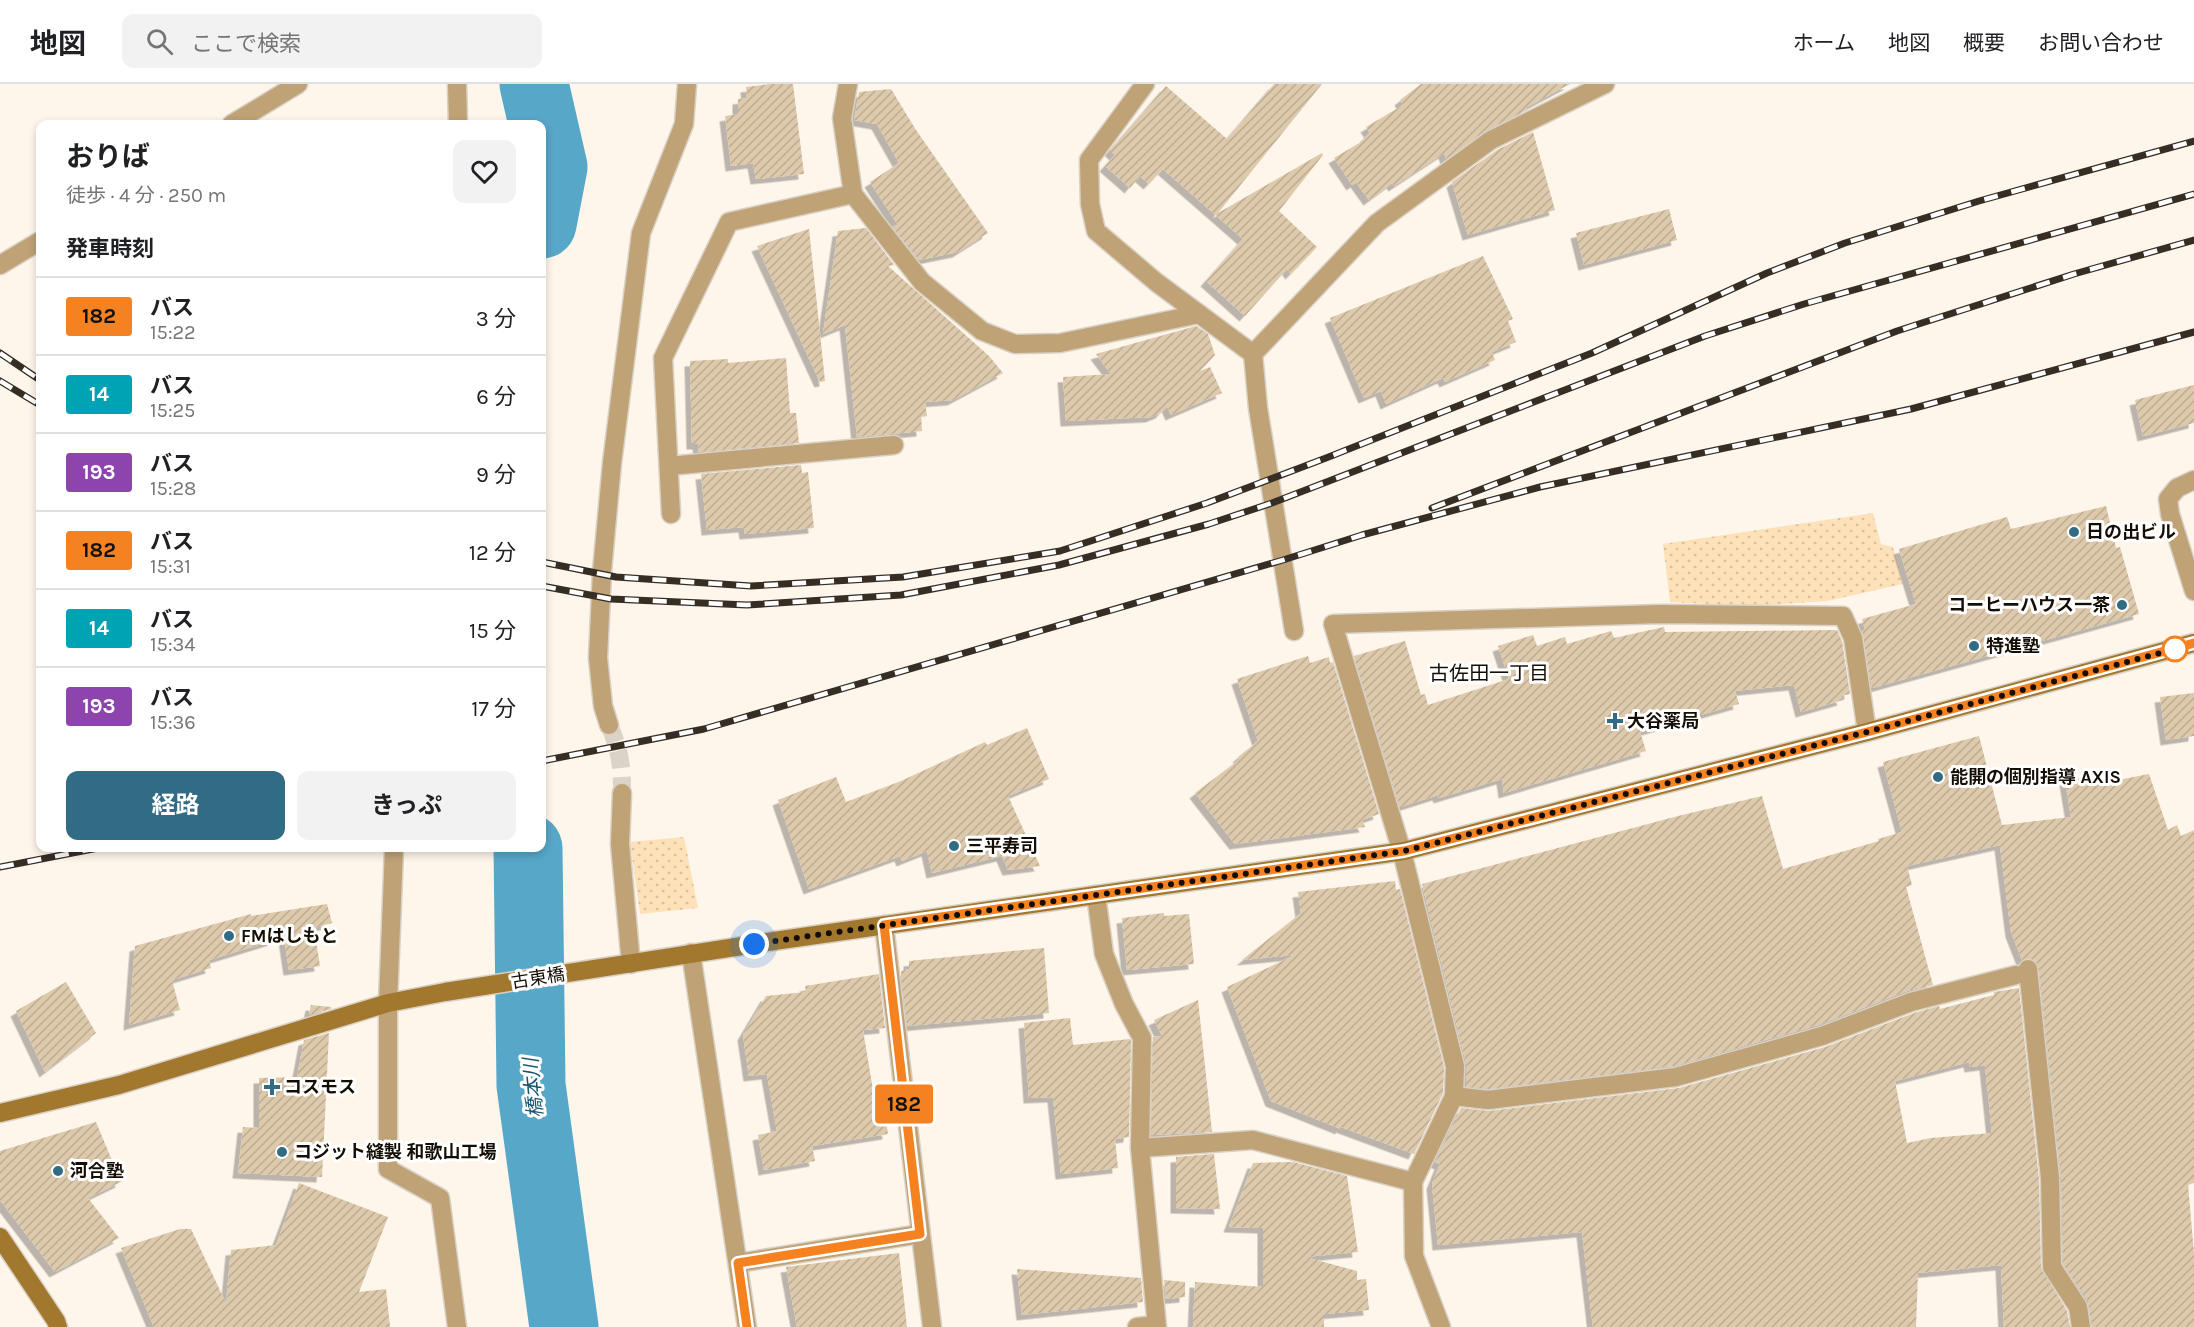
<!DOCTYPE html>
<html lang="ja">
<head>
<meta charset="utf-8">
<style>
  body { margin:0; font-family:Karla,"Noto Sans JP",sans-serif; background:#f2f2f2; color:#202124; height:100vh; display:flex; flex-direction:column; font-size:22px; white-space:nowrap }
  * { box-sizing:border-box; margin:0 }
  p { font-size:20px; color:#757577 }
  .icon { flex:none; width:33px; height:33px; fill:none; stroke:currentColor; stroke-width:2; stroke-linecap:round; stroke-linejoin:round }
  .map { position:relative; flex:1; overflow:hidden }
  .details { position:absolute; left:36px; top:36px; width:510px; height:732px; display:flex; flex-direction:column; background:#fff; border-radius:12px; box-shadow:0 3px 9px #0003 }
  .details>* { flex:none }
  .badge { padding:0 12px; border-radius:4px; font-size:21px; line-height:39px }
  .you { position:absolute; width:30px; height:30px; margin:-15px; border:4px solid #fff; border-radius:50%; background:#1a73e8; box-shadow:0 0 0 9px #1a73e833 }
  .map>.badge { position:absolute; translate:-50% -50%; box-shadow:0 0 0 3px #fff }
  h2 { padding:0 30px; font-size:22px; line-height:54px }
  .round { display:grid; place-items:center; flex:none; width:63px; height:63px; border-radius:12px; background:#f2f2f2 }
  .overview { display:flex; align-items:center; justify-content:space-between; height:102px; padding:0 30px }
  h1 { font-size:28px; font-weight:700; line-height:45px }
  .cta { display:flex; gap:12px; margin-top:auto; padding:12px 30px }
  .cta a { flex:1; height:69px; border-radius:12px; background:#316b84; color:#fff; font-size:24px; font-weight:700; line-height:69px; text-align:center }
  .cta a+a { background:#f2f2f2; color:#202124 }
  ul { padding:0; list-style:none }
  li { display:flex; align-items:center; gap:18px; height:78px; padding:0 30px; border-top:2px solid #e0e0e0 }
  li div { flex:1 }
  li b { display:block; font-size:22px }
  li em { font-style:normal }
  li .badge { min-width:66px; font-weight:700; text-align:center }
  header { display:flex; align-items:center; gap:36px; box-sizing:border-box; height:84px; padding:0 30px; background:#fff; border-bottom:2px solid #e0e0e0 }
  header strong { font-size:28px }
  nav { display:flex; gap:33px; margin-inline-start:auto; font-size:21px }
  .search { width:420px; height:54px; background:#f2f2f2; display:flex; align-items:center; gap:15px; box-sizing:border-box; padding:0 21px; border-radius:12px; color:#757577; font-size:22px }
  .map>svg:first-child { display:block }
  .park { fill:url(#park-dots) }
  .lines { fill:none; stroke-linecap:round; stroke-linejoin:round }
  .river { stroke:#57a7c9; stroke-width:69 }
  .building { fill:url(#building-hatch); fill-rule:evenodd; filter:url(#shadow) }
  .street-tunnel { stroke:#dbd3c8; stroke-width:18; stroke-dasharray:18 9; stroke-linecap:butt }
  .lane-casing { stroke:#d9d1c5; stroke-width:21 }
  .street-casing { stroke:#d9d1c5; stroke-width:21 }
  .secondary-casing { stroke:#d9d1c5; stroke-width:21 }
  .lane { stroke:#bfa276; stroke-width:18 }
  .street { stroke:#bfa276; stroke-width:18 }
  .secondary { stroke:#a2772e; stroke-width:18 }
  .rail-casing { stroke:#362e25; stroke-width:7 }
  .rail { stroke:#fff; stroke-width:4.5; stroke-dasharray:14; stroke-linecap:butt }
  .line-casing { stroke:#fff; stroke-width:14 }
  .line { stroke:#f58220; stroke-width:9 }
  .walk { stroke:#150e05; stroke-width:6; stroke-dasharray:0 10.8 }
  .poi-dot { fill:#316b84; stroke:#fff; stroke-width:2 }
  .stop-dot { fill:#fff; stroke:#f58220; stroke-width:3 }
  .labels { text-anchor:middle; stroke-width:6; stroke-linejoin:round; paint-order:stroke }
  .poi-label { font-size:18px; font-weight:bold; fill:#150e05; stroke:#fff; text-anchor:start }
  .street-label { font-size:18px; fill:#150e05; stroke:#fff }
  .neighbourhood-label { font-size:20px; fill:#150e05; stroke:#fff }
  .water-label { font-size:20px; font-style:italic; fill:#15556e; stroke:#fff }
</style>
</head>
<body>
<header>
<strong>地図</strong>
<div class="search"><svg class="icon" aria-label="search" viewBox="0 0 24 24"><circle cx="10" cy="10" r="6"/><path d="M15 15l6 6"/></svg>ここで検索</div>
<nav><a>ホーム</a><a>地図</a><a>概要</a><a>お問い合わせ</a></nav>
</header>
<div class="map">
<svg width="2194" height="1243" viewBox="0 0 2194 1243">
  <defs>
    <pattern id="park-dots" width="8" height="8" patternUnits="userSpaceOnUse" patternTransform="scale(1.5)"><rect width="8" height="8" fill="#fde1b8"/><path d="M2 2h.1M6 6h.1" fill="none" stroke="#d8c09d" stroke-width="1.8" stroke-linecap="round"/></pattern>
    <pattern id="building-hatch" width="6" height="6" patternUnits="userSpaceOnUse" patternTransform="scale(1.5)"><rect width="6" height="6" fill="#ddc9ab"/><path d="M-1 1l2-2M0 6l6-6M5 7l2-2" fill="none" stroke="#bdab92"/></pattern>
    <filter id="shadow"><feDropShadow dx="-5.5" dy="5.5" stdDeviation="0" flood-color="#0004"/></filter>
  </defs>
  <rect width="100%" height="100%" fill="#fef6ea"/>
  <g class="park">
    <path d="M 1873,429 L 1881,460 L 1893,463 L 1903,500 L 1827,517 L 1750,522 L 1670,518 L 1663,460 Z"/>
    <path d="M 684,753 L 698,824 L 640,830 L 630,758 Z"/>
  </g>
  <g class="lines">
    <g class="river">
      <path d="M 534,0 L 553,83 L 542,140"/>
      <path d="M 528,764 L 531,1001 L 564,1243"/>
    </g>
  </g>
  <g class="building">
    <path d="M 771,0 L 793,0 L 804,90 L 756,95 L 753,79 L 731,82 L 725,32 L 738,30 L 738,15 L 747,14 L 746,3 Z"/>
    <path d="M 1274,0 L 1322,0 L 1218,129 L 1322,69 L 1323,71 L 1279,127 L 1317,163 L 1291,190 L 1287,185 L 1245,232 L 1206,197 L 1243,155 L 1163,85 L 1149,100 L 1140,92 L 1130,104 L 1105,82 L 1115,71 L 1110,66 L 1113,63 L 1166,2 L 1227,55 Z"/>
    <path d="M 1421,0 L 1570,0 L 1527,23 L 1527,26 L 1486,46 L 1446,75 L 1444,69 L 1394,102 L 1392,99 L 1369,116 L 1356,98 L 1352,101 L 1334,74 L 1366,55 L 1365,53 L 1370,49 L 1366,43 L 1403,21 L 1400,16 Z"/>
    <path d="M 891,5 L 916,46 L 988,149 L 958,168 L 919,176 L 892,142 L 898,141 L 870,98 L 899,79 L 877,40 L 854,36 L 859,8 Z"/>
    <path d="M 1533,48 L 1555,126 L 1468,151 L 1452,98 L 1497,66 Z"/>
    <path d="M 1669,125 L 1677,156 L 1584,181 L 1576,149 Z"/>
    <path d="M 866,144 L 894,181 L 888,182 L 989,272 L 1003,289 L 953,316 L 925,318 L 927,332 L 921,333 L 922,347 L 857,353 L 845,241 L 823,250 L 838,147 Z"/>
    <path d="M 809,145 L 825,297 L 820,298 L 757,162 Z"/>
    <path d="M 1483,172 L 1513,235 L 1508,237 L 1516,258 L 1492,268 L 1495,276 L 1445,298 L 1443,294 L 1386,320 L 1381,307 L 1364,314 L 1330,234 Z"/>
    <path d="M 1196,242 L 1208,250 L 1215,271 L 1200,287 L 1210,283 L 1222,309 L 1171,331 L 1167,322 L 1161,329 L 1151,333 L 1066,337 L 1063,293 L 1111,290 L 1096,270 Z"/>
    <path d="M 786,274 L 790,329 L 796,329 L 799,359 L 699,368 L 698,360 L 692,360 L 690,277 L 728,275 L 728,279 Z"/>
    <path d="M 2194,301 L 2194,339 L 2143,352 L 2135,316 Z"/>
    <path d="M 801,381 L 802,389 L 808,388 L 814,444 L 745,450 L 744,443 L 707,446 L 701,390 Z"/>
    <path d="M 2106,422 L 2116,464 L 2120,463 L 2139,530 L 1872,604 L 1862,546 L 1865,546 L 1862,535 L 1916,520 L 1899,465 L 2007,433 L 2011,445 Z"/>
    <path d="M 1664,543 L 1665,548 L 1837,546 L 1842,557 L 1850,610 L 1841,612 L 1843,616 L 1801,628 L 1794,601 L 1735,607 L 1739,620 L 1640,648 L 1646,667 L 1504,709 L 1502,695 L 1439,714 L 1438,711 L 1400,723 L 1354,572 L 1405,557 L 1421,611 L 1425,610 L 1428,621 L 1509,595 L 1498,562 L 1533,551 L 1537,562 L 1565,553 L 1567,560 L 1611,547 L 1614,554 Z"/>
    <path d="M 1308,572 L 1310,579 L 1329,573 L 1330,579 L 1333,578 L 1379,730 L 1362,736 L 1365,743 L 1235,760 L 1195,709 L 1240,675 L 1238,673 L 1258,657 L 1237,595 Z"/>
    <path d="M 2194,609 L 2194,652 L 2166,656 L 2160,613 Z"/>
    <path d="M 1027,644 L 1049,695 L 1008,712 L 1040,782 L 1008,786 L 1002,772 L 932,789 L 927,767 L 902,777 L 900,772 L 809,805 L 778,716 L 836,693 L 846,718 L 901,697 L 985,658 L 987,661 Z"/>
    <path d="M 1979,652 L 2002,741 L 2071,733 L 2065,696 L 2094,693 L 2108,698 L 2149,690 L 2168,746 L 2177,741 L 2181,752 L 2194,746 L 2194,1099 L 2188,1101 L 2194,1169 L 2194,1243 L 2092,1243 L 2088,1217 L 2063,1180 L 2061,1093 L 2039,884 L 2033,875 L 2022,876 L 2011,848 L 2000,761 L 1907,782 L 1912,801 L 1906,803 L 1933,901 L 1907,907 L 1818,941 L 1674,982 L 1488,1005 L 1466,1002 L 1466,979 L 1422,800 L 1678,732 L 1762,712 L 1783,785 L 1879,757 L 1878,755 L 1902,748 L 1883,678 Z"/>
    <path d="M 1395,797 L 1396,806 L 1400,805 L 1444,983 L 1443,1009 L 1414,1070 L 1341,1043 L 1341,1045 L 1271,1017 L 1227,903 L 1295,871 L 1242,876 L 1301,829 L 1298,808 Z"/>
    <path d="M 327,820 L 332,839 L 314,844 L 320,882 L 289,886 L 284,853 L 209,876 L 211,884 L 172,896 L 180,926 L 129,941 L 135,862 L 251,830 L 251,832 Z"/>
    <path d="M 1164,829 L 1164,832 L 1189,830 L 1194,880 L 1127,886 L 1122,834 Z"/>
    <path d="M 1044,864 L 1049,929 L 907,942 L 901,887 L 909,885 L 909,877 Z"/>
    <path d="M 879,890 L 885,944 L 863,946 L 873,1006 L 881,1005 L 888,1050 L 812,1062 L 815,1077 L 764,1086 L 758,1051 L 777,1047 L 767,990 L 749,992 L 743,951 L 766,912 L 806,908 L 805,902 Z"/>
    <path d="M 66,898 L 96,949 L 45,988 L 16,927 Z"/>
    <path d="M 2019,904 L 2039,1095 L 2041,1183 L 2067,1227 L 2070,1243 L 2004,1243 L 2001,1181 L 1918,1189 L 1916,1243 L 1593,1243 L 1582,1148 L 1438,1161 L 1432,1100 L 1440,1080 L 1435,1078 L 1461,1024 L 1489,1027 L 1679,1004 L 1825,963 L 1914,929 L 1939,922 L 1940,925 L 1994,911 L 1994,908 ZM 1969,978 L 1970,983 L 1985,981 L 1992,1049 L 1931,1054 L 1907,1059 L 1895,997 Z"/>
    <path d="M 1198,916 L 1212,1048 L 1151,1051 L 1153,953 L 1162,952 L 1154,936 Z"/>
    <path d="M 311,921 L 331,923 L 331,925 L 309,931 Z"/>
    <path d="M 1070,934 L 1073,961 L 1130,955 L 1131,957 L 1129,1053 L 1115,1055 L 1118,1084 L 1061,1090 L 1053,1013 L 1029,1014 L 1024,939 Z"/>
    <path d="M 329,949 L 322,1093 L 238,1089 L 243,1043 L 259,1044 L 259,994 L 297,993 L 304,956 Z"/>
    <path d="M 96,1038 L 121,1098 L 88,1114 L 119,1154 L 55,1188 L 0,1116 L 0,1067 Z"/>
    <path d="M 1214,1070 L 1220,1125 L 1176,1124 L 1176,1073 Z"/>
    <path d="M 1293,1078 L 1347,1092 L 1358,1168 L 1305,1173 L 1357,1187 L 1357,1196 L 1366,1195 L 1369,1226 L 1324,1230 L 1324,1243 L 1193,1243 L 1195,1198 L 1263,1203 L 1263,1144 L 1229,1143 L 1253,1079 Z"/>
    <path d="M 299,1099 L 388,1133 L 359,1208 L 386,1205 L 390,1243 L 154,1243 L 121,1164 L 180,1145 L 191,1145 L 226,1219 L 231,1166 L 276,1161 Z"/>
    <path d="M 899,1169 L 907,1243 L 797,1243 L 786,1183 Z"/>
    <path d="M 1017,1185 L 1141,1194 L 1143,1218 L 1022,1231 Z"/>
    <path d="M 1164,1196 L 1185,1198 L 1185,1213 L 1166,1215 Z"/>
  </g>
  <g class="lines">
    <path class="street-tunnel" d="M 609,641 C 620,666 622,681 622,709"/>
    <g class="lane-casing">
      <g id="lane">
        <path d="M 669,382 L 894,361"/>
        <path d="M 2194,396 L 2177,404 L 2168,415 L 2170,430 L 2194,507"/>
        <path d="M 671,430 L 663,274 L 729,138 L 853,110"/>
        <path d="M 1096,811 L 1104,870 L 1124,920 L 1142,954 L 1140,1064 L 1253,1056 L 1413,1098 L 1454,1012"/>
      </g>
    </g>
    <g class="street-casing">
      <g id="street">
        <path d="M 457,0 L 458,40"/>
        <path d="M 848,0 L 842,34 L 853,110 L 922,198 L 982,247 L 1015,260 L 1060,259 L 1199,230"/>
        <path d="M 1145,0 L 1089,76 L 1090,120 L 1096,147 L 1156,198 L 1253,270"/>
        <path d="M 232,40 L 298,0"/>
        <path d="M 0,181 L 40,157"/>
        <path d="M 1294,547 L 1258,324 L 1253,270 L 1377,139 L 1491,56 L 1605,0"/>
        <path d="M 609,641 L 603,622 L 598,574 L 602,487 L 612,379 L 641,149 L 684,40 L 687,0"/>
        <path d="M 1867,648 L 1853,554 L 1843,532 L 1661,530 L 1333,540 L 1402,768 L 1455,982 L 1454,1012 L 1488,1016 L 1676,993 L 1822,952 L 1911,918 L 2016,891"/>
        <path d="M 622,709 L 620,760 L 631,880"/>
        <path d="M 394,764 L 388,919 L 388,1085 L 440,1114 L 457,1243"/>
        <path d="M 884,841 L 932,1243"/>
        <path d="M 691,869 L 747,1243"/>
        <path d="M 2028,885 L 2050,1094 L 2052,1183 L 2078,1223 L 2081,1243"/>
        <path d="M 1140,1064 L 1157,1243"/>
        <path d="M 1413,1098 L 1414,1172 L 1441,1243"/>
        <path d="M 738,1179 L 920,1150"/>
        <path d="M 1137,1243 L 1156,1241"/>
      </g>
    </g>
    <g class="secondary-casing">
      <g id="secondary">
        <path d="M 0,1029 L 119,1001 L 388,919 L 445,908 L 774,857 L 1404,767 L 1867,648 L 2194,559"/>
        <path d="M 0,1153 L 56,1237 L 58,1243"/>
      </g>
    </g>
    <use href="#lane" class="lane"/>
    <use href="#street" class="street"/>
    <use href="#secondary" class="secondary"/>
    <g class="rail-casing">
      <g id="rail">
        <path d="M 0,269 L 40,296"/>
        <path d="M 0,297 L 40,321"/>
        <path d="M 1432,424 L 1897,247 L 2074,190 L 2194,156"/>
        <path d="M 542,478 L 616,493 L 751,502 L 903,493 L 1060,467 L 1207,419 L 1326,374 L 1592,269 L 1767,189 L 1845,159 L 1979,117 L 2194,57"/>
        <path d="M 542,502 L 611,515 L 747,521 L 901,511 L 1059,481 L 1209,440 L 1272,419 L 1705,252 L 1804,220 L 2194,110"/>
        <path d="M 542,677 L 704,645 L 1283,476 L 1362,451 L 1540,403 L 1911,325 L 2194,248"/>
        <path d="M 0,783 L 98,764"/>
      </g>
    </g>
    <use href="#rail" class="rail"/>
  </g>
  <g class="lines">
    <g class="line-casing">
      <path id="line" d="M 747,1243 L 738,1179 L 920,1150 L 884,841 L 1404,767 L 1867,648 L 2194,559"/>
    </g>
    <use href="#line" class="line"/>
    <path class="walk" d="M 754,860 L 1404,767 L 1867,648 L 2175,565"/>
  </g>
  <g class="poi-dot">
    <circle cx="2074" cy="448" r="6"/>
    <circle cx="2122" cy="521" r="6"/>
    <circle cx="1974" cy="562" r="6"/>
    <path d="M1612 628h6v6h6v6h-6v6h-6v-6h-6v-6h6z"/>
    <circle cx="1938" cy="693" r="6"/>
    <circle cx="954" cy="762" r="6"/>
    <circle cx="229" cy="852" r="6"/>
    <path d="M269 994h6v6h6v6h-6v6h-6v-6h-6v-6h6z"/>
    <circle cx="282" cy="1068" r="6"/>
    <circle cx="58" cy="1087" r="6"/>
  </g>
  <circle class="stop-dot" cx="2175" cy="565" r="12"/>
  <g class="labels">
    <g class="poi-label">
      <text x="2086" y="454">日の出ビル</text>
      <text x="2110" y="527" text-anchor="end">コーヒーハウス一茶</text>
      <text x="1986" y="568">特進塾</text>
      <text x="1627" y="643">大谷薬局</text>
      <text x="1950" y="699">能開の個別指導 AXIS</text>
      <text x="966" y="768">三平寿司</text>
      <text x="241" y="858">FMはしもと</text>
      <text x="284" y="1009">コスモス</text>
      <text x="294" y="1074">コジット縫製 和歌山工場</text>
      <text x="70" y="1093">河合塾</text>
    </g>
    <g class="street-label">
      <text transform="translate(538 894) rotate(-9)" y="6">古東橋</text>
    </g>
    <g class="neighbourhood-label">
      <text x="1489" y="596">古佐田一丁目</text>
    </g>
    <g class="water-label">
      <text transform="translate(533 1004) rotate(-95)" y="7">橋本川</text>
    </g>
  </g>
</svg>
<div class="you" style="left:754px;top:860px"></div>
<b class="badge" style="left:904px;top:1020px;background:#f58220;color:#111">182</b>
<section class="details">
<div class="overview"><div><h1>おりば</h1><p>徒歩 · 4 分 · 250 m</p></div><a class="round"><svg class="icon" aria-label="heart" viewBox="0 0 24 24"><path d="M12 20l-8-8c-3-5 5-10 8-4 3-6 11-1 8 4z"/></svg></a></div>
<h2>発車時刻</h2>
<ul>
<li><span class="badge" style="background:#f58220;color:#111">182</span><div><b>バス</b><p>15:22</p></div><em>3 分</em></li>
<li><span class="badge" style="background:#00a3b4;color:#fff">14</span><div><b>バス</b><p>15:25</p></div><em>6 分</em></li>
<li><span class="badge" style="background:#8e44ad;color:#fff">193</span><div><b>バス</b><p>15:28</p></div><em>9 分</em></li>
<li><span class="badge" style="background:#f58220;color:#111">182</span><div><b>バス</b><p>15:31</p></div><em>12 分</em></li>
<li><span class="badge" style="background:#00a3b4;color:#fff">14</span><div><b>バス</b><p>15:34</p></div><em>15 分</em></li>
<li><span class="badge" style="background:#8e44ad;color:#fff">193</span><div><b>バス</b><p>15:36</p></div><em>17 分</em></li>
</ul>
<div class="cta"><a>経路</a><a>きっぷ</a></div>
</section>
</div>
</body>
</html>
